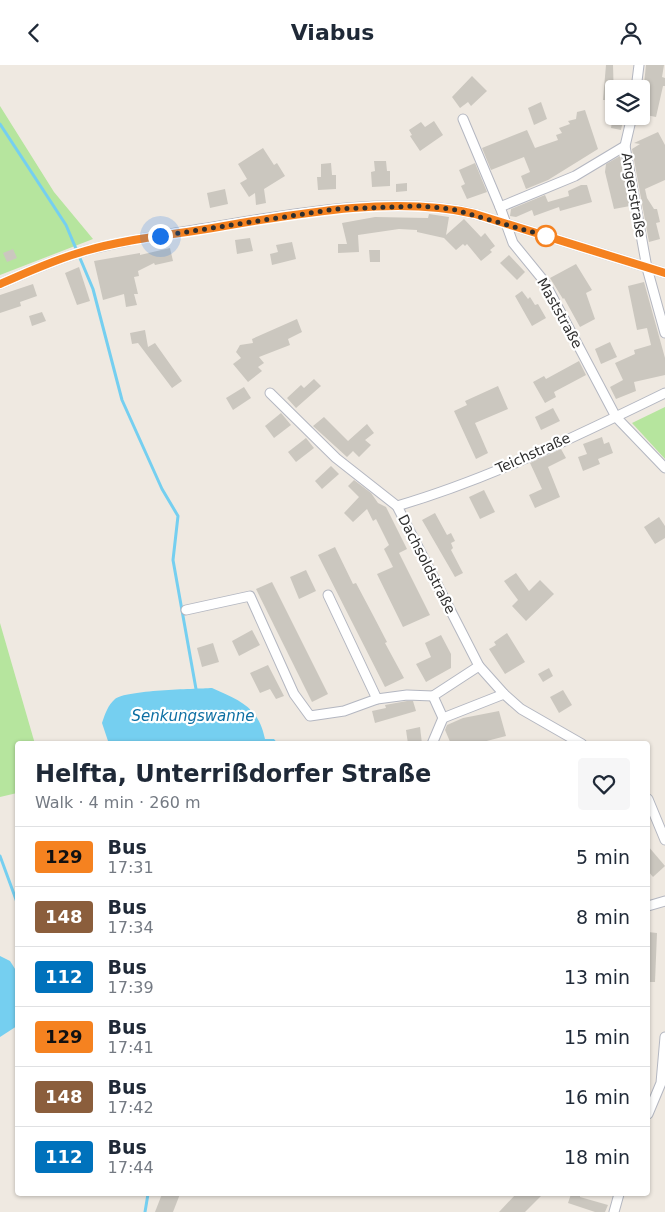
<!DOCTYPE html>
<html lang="en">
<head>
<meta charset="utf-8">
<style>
  body { margin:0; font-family:"DejaVu Sans",sans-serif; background:#f6f6f7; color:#1f2937; height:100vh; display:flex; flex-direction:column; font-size:19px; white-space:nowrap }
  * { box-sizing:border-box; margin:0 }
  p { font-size:16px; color:#747a83 }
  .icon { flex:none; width:28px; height:28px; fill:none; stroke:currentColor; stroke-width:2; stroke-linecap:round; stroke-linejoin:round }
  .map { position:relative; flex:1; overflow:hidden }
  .drawer { position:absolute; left:15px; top:676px; width:635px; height:455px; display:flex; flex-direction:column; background:#fff; border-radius:5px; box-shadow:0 1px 4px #0004 }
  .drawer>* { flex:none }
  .badge { padding:0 10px; border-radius:4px; font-size:18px; line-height:32px }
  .buttons { position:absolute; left:605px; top:15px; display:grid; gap:10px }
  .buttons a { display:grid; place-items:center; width:45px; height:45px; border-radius:5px; background:#fff; box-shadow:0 1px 4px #0004; font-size:25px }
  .you { position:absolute; width:25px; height:25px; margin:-12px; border:4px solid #fff; border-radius:50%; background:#1a73e8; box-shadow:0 0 0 8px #1a73e833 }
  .map>.badge { position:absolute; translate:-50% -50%; box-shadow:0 0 0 2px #fff }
  .round { display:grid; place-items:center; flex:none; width:52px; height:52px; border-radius:5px; background:#f6f6f7 }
  .head { display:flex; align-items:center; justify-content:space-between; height:85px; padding:0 20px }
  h1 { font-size:24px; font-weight:800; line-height:38px }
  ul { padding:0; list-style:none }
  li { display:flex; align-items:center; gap:15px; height:60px; padding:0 20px; border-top:1px solid #e0e1e3 }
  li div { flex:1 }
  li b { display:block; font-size:19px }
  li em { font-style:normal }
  li .badge { min-width:55px; font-weight:700; text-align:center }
  header { display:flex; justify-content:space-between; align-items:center; height:65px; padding:0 20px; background:#fff; font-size:22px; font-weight:800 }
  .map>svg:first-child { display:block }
  .green { fill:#b6e59e }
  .water { fill:#75cff0 }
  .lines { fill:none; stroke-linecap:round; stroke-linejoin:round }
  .stream { stroke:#75cff0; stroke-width:3 }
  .building { fill:#cbc7bf }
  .street-casing { stroke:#b4b7c1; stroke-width:11 }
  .street { stroke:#fff; stroke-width:9 }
  .line-casing { stroke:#fff; stroke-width:11 }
  .line { stroke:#f58220; stroke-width:8 }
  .walk { stroke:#2e2e2e; stroke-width:5; stroke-dasharray:0 9 }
  .stop-dot { fill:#fff; stroke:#f58220; stroke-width:2.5 }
  .labels { text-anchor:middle; stroke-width:4.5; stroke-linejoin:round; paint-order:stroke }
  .street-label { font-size:14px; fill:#2e2e2e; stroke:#fff }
  .water-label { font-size:15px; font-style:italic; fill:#0d6fa3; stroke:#fff }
</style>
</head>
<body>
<header><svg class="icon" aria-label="back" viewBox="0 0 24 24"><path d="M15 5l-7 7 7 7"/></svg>Viabus<svg class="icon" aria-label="person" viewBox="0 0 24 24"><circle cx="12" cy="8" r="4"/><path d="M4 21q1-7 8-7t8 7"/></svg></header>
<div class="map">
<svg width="665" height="1147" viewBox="0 0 665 1147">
  <rect width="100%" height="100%" fill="#efe9e1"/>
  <g class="green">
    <path d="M 0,41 L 54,127 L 93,174 L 0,210 Z"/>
    <path d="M 665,342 L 665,394 L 632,358 Z"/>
    <path d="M 0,558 L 35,679 L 18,679 L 17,728 L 0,732 Z"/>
  </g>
  <g class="water">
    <path d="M 212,623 C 240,636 258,641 265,674 L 274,674 L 278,679 L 109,679 L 102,658 C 105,649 108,640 115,634 C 126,625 194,624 212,623 Z"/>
    <path d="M 0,891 L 10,896 L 17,907 L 17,961 L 0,972 Z"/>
  </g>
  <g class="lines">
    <g class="stream">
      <path d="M 0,59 L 66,160 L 93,224 L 122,335 L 162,424 L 178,451 L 173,495 L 196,624"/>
      <path d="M 0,791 L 18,840"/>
      <path d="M 145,1147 L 148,1129"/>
    </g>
  </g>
  <g class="building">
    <path d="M 606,0 L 613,0 L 614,35 L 603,35 Z"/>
    <path d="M 646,0 L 664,0 L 662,12 L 665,13 L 665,21 L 663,21 L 656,52 L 641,49 Z"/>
    <path d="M 472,11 L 487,26 L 471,41 L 468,37 L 460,43 L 452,32 Z"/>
    <path d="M 541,37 L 547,54 L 534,60 L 528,43 Z"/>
    <path d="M 585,45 L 598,84 L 548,115 L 526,124 L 521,111 L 530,107 L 524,92 L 491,105 L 482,83 L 527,65 L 535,83 L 558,75 L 556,70 L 562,68 L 559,63 L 570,59 L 568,56 L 576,54 L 577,47 Z"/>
    <path d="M 613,51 L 624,51 L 621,65 L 611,63 Z"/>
    <path d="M 434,56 L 443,70 L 420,86 L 410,71 L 412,70 L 409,65 L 421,57 L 425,62 Z"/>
    <path d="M 658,67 L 665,80 L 665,115 L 645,124 L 647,133 L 654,144 L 657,144 L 660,157 L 656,158 L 660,174 L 649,177 L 632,84 L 640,79 L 634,78 Z"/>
    <path d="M 263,83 L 274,100 L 277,98 L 285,111 L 264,124 L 266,138 L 256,140 L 255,128 L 249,132 L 240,118 L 247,114 L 238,99 Z"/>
    <path d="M 620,91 L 630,141 L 614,144 L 605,107 L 606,99 Z"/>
    <path d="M 374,96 L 386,96 L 387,106 L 390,106 L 390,121 L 372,122 L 371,107 L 375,106 Z"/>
    <path d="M 331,98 L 332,110 L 336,110 L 336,124 L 318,125 L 317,112 L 321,112 L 321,99 Z"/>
    <path d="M 475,98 L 487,127 L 467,134 L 461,121 L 465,119 L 459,105 Z"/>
    <path d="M 407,118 L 407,126 L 396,127 L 396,119 Z"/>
    <path d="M 581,120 L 587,120 L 592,137 L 560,146 L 559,142 L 534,151 L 532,145 L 516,152 L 510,151 L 511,144 L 545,130 L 548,137 L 569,131 L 568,126 Z"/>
    <path d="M 225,124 L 228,139 L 210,143 L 207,128 Z"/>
    <path d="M 429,149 L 449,152 L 446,170 L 464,154 L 481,172 L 485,168 L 495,181 L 490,185 L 492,187 L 481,196 L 467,179 L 465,181 L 463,179 L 456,185 L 444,173 L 417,167 L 417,165 L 399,164 L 358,170 L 359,187 L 338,188 L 338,179 L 347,179 L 342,158 L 375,152 L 428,153 Z"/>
    <path d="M 250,173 L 253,186 L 237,189 L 235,175 Z"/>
    <path d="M 292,177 L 296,194 L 272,200 L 270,189 L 278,187 L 276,180 Z"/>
    <path d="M 170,183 L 173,196 L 155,200 L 154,198 L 138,206 L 139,211 L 134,212 L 138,229 L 134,229 L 137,240 L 126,242 L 124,229 L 103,235 L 94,196 L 140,188 L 140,190 Z"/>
    <path d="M 13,184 L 17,193 L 7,197 L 3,188 Z"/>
    <path d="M 369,185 L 380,185 L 380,197 L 370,197 Z"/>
    <path d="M 509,190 L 525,207 L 517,215 L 500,198 Z"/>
    <path d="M 576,199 L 592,225 L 586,228 L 595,254 L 580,262 L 564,233 L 563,234 L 550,213 Z"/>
    <path d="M 79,202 L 90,236 L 77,240 L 65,208 Z"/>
    <path d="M 644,217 L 665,293 L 665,310 L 634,317 L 636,326 L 616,334 L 610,322 L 623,315 L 615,298 L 635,289 L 634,285 L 651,280 L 647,263 L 637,265 L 628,221 Z"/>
    <path d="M 33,219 L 37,231 L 20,237 L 21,241 L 0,248 L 0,230 Z"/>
    <path d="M 522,226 L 528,234 L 530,232 L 535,240 L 538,239 L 546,253 L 532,261 L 515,231 Z"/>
    <path d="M 42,247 L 46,256 L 32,261 L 29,251 Z"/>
    <path d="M 297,254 L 302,267 L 288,274 L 290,280 L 259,292 L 264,298 L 258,302 L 262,306 L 248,317 L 233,299 L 241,293 L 236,287 L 240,280 L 253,278 L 252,274 Z"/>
    <path d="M 145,265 L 148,282 L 155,278 L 182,316 L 172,323 L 138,278 L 132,279 L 130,268 Z"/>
    <path d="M 610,277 L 617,292 L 601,299 L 595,284 Z"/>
    <path d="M 579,296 L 586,310 L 554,327 L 556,332 L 545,338 L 533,317 L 544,311 L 546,314 Z"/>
    <path d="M 314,314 L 321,321 L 296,343 L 287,333 L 301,320 L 304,323 Z"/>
    <path d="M 498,321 L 508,344 L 475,358 L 488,388 L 476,394 L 454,346 L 467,340 L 465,336 Z"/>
    <path d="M 244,322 L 251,333 L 233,345 L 226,333 Z"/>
    <path d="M 553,343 L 560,356 L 541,365 L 535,352 Z"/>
    <path d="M 281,348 L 291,360 L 274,373 L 265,361 Z"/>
    <path d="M 324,352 L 348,376 L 367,359 L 374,368 L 365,375 L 371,380 L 359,392 L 353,386 L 347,392 L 313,361 Z"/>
    <path d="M 602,372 L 604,379 L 609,377 L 613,388 L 598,394 L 600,399 L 583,406 L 578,392 L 587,389 L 583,379 Z"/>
    <path d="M 306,373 L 314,383 L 296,397 L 288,387 Z"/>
    <path d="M 561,384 L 566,393 L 548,402 L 560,432 L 535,443 L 529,430 L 542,424 L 530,398 Z"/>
    <path d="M 331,401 L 339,409 L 322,424 L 315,416 Z"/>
    <path d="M 354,415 L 371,428 L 378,438 L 386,442 L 407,484 L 399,488 L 430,550 L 403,562 L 377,509 L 393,502 L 384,484 L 389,480 L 376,454 L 373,456 L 367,444 L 353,457 L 344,448 L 359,432 L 348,421 Z"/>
    <path d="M 484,425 L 495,447 L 480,454 L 469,432 Z"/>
    <path d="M 435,448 L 447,470 L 451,468 L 455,476 L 451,478 L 453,483 L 451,485 L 463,508 L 455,512 L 422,455 Z"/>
    <path d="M 659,452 L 665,461 L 665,473 L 655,479 L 644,462 Z"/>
    <path d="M 335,482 L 353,519 L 356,518 L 374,552 L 387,577 L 385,578 L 404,613 L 385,622 L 318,490 Z"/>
    <path d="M 306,505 L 316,526 L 299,534 L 290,512 Z"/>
    <path d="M 516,508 L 529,526 L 540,515 L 554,529 L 526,556 L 512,541 L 518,535 L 504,516 Z"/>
    <path d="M 272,517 L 328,629 L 312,637 L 256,524 Z"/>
    <path d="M 252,565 L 260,580 L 239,591 L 232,576 Z"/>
    <path d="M 507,568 L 525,597 L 505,609 L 489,584 L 496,580 L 494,577 Z"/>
    <path d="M 441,570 L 451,589 L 451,603 L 426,617 L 416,599 L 431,592 L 425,578 Z"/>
    <path d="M 213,578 L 219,597 L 202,602 L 197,583 Z"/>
    <path d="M 268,600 L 284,631 L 276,634 L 270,624 L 260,628 L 250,608 Z"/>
    <path d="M 549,603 L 553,611 L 543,617 L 538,609 Z"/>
    <path d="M 563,625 L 572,640 L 559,648 L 550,632 Z"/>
    <path d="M 407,636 L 413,636 L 416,646 L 375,658 L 372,646 L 386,643 L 385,640 Z"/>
    <path d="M 499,646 L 506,671 L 475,679 L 451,679 L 445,665 L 447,660 L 463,653 Z"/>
    <path d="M 420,662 L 422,679 L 408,679 L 406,665 Z"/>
    <path d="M 648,781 L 665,801 L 653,812 L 648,806 Z"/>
    <path d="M 648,867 L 657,868 L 655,917 L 648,917 Z"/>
    <path d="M 162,1129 L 180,1129 L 173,1147 L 155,1147 Z"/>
    <path d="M 516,1129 L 543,1129 L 525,1147 L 499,1147 Z"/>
    <path d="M 571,1129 L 580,1129 L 580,1132 L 608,1140 L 605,1147 L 595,1147 L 568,1138 Z"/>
  </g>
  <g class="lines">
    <g class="street-casing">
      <g id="street">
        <path d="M 636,24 L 639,0"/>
        <path d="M 632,51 L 625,81 L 647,203 L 665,268"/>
        <path d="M 463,54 L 500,142 L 513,178 L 544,216 L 616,352 L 665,403"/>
        <path d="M 500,142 L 575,111 L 625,81"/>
        <path d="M 0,219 C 28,207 56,194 85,186 C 122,175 162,171 200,164 C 285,150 391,129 475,149 L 665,208"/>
        <path d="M 270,328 L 336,393 L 397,441 L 479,601 L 504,629 L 521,644 L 582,679"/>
        <path d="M 397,441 C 489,414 579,370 665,328"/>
        <path d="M 328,530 L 377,634"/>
        <path d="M 186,545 L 250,531 L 294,629 L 310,651 L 344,646 L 377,634 L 407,630 L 433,631"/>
        <path d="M 443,653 L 504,629"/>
        <path d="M 432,679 L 443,653 L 433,631 L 479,601"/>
        <path d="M 648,734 L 665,775"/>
        <path d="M 648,841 L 665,836"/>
        <path d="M 648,1049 L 661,1018 L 665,972"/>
        <path d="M 614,1147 L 619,1129"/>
      </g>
    </g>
    <use href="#street" class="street"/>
  </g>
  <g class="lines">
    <g class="line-casing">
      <path id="line" d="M 0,219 C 28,207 56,194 85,186 C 122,175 162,171 200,165 C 285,151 391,129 475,149 L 665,208"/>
    </g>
    <use href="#line" class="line"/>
    <path class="walk" d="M 160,171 L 336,144 L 419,141 L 452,144 L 546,171"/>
  </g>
  <circle class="stop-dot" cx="546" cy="171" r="10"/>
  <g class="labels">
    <g class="street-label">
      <text transform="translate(634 130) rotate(80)" y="5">Angerstraße</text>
      <text transform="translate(560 248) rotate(61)" y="5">Maststraße</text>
      <text transform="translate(533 388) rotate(-24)" y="5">Teichstraße</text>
      <text transform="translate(427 499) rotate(63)" y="5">Dachsoldstraße</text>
    </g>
    <g class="water-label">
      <text x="193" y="656">Senkungswanne</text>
    </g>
  </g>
</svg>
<div class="buttons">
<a><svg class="icon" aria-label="layers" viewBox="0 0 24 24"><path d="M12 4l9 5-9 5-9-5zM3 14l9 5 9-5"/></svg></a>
</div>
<div class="you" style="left:160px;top:171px"></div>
<section class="drawer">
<div class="head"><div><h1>Helfta, Unterrißdorfer Straße</h1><p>Walk · 4 min · 260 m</p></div><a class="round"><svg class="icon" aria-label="heart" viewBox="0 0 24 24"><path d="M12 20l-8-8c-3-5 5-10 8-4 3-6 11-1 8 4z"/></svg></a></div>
<ul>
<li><span class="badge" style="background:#f58220;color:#111">129</span><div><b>Bus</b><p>17:31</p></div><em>5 min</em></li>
<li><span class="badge" style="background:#8b5e3c;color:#fff">148</span><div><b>Bus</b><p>17:34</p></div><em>8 min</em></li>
<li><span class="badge" style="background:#0072bc;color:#fff">112</span><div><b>Bus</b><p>17:39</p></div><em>13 min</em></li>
<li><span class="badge" style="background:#f58220;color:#111">129</span><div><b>Bus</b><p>17:41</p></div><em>15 min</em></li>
<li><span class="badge" style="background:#8b5e3c;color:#fff">148</span><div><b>Bus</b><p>17:42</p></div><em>16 min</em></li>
<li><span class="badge" style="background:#0072bc;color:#fff">112</span><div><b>Bus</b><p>17:44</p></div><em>18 min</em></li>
</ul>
</section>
</div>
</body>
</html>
